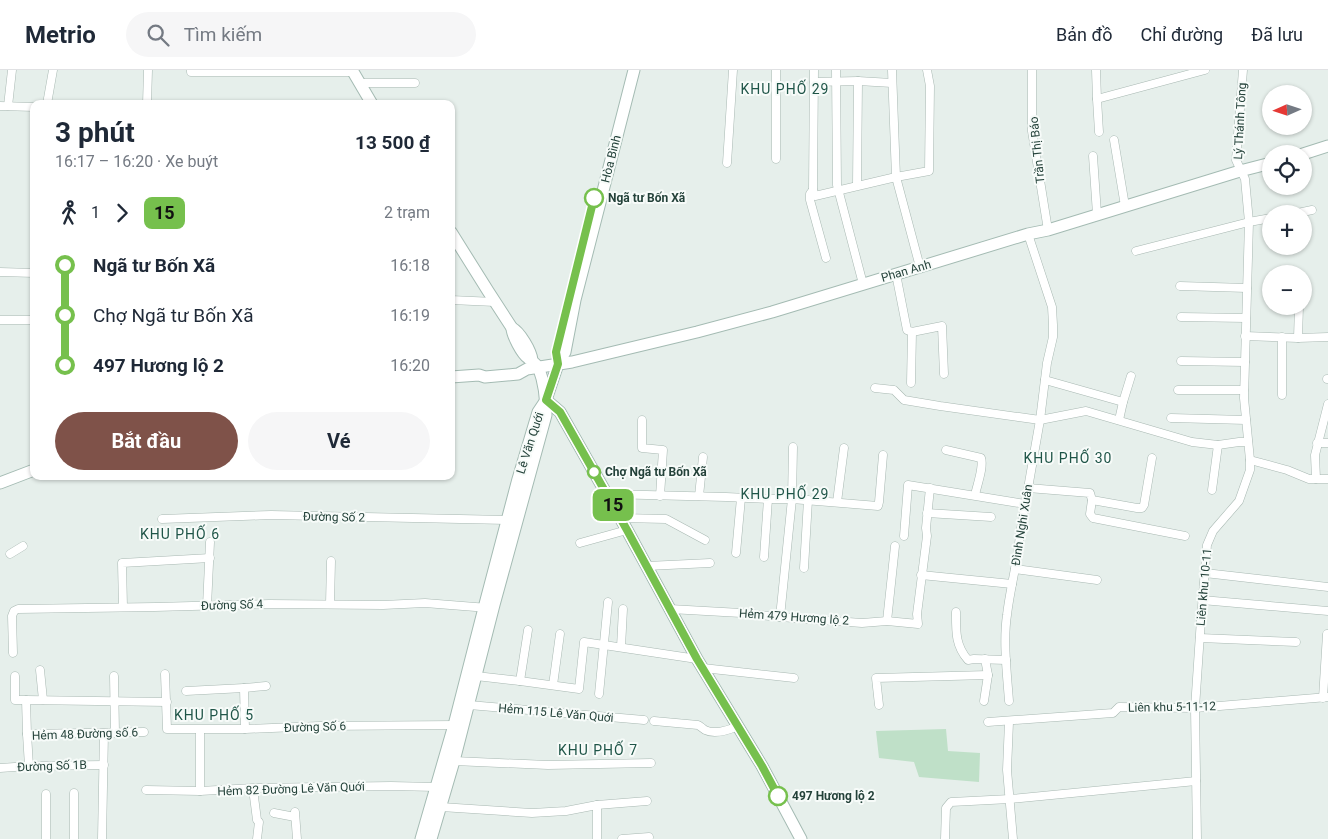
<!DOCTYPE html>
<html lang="vi">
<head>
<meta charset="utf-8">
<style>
  body { margin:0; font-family:Roboto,sans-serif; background:#f6f6f7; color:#1f2937; height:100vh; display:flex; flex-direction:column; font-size:19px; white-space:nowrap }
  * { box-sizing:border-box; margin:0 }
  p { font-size:16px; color:#747a83 }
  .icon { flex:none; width:28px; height:28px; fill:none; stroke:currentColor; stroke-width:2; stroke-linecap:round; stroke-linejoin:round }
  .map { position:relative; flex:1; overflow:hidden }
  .side { position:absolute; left:30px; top:30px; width:425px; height:380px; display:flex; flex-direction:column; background:#fff; border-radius:10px; box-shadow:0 1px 4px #0004 }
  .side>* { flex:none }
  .badge { padding:0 10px; border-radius:8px; font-size:18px; line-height:32px }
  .needle { width:32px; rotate:267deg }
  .buttons { position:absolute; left:1262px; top:15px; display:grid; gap:10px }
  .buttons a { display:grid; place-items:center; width:50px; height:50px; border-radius:50%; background:#fff; box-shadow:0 1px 4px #0004; font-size:25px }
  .map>.badge { position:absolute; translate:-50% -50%; box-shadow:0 0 0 2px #fff }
  .legs { display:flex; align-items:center; gap:8px; height:55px; padding:0 25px; font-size:16px }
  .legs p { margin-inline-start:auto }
  .summary { display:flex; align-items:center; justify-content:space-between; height:85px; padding:0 25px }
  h1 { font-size:28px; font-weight:700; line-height:38px }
  .action { display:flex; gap:10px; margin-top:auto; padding:10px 25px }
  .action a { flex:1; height:58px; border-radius:30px; background:#7f5249; color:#fff; font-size:20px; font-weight:700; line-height:58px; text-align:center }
  .action a+a { background:#f6f6f7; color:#1f2937 }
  ul { padding:0 25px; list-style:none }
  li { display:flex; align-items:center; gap:18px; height:50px; font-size:19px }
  li i { display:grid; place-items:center; width:8px; height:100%; margin:0 6px; background:currentColor }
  li i::after { content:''; width:12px; height:12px; margin:-6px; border:4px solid; border-radius:50%; background:#fff }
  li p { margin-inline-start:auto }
  li:first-child i { background:linear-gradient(#0000 50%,currentColor 0) }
  li:last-child i { background:linear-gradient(currentColor 50%,#0000 0) }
  header { display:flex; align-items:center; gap:30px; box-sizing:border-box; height:70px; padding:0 25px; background:#fff; border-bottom:1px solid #e0e1e3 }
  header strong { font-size:24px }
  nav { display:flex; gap:28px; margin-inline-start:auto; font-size:18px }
  .search { width:350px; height:45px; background:#f6f6f7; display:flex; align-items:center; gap:12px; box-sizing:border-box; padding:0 18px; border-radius:28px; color:#747a83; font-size:19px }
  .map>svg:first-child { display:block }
  .green { fill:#bfe0c8 }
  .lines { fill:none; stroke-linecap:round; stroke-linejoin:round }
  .street-casing { stroke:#a8b8b2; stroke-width:9 }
  .secondary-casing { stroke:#a4bbb3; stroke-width:13 }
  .street { stroke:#fff; stroke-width:8 }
  .secondary { stroke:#fff; stroke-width:11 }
  .line-1-casing { stroke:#fff; stroke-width:11 }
  .line-1 { stroke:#76c04d; stroke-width:8 }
  .stop-1-dot { fill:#fff; stroke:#76c04d; stroke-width:2.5 }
  .labels { text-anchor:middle; stroke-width:4; stroke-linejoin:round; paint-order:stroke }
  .street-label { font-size:12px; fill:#24423a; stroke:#f7fbf9 }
  .stop-label { font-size:12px; font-weight:bold; fill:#24423a; stroke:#f7fbf9; text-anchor:start }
  .neighbourhood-label { font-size:14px; letter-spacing:1px; fill:#1f5548; stroke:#f7fbf9 }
</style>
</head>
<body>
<header>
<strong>Metrio</strong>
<div class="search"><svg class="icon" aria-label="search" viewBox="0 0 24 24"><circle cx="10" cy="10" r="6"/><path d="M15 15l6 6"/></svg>Tìm kiếm</div>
<nav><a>Bản đồ</a><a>Chỉ đường</a><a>Đã lưu</a></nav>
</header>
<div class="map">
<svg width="1328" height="769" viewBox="0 0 1328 769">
  <rect width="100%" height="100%" fill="#e6efeb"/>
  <path class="green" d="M 946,659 L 948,681 L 980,683 L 979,712 L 919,707 L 914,692 L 879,688 L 876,661 Z"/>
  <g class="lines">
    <g class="street-casing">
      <g id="street">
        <path d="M 191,0 L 191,2 L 354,2"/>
        <path d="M 776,0 L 776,89"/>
        <path d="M 814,0 L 813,120 L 815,126 L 896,107 L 929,101 L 930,16 L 927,0"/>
        <path d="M 836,0 L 837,115 L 863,214"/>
        <path d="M 892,0 L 896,107 L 920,197"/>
        <path d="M 1032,0 L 1032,61 L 1048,160"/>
        <path d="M 1096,0 L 1097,29 L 1099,62"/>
        <path d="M 814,12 L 858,11 L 892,13"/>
        <path d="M 360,13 L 415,13"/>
        <path d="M 1097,29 L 1205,0"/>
        <path d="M 47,34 L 53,0"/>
        <path d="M 147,34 L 148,0"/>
        <path d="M 0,36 L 34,37"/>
        <path d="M 8,36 L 12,0"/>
        <path d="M 1114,70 L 1125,136"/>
        <path d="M 1093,86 L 1097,144"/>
        <path d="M 727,93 L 733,0"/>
        <path d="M 857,115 L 858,11"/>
        <path d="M 813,120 L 810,124 L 810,130 L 826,188"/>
        <path d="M 1293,144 L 1312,140"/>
        <path d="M 1136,181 L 1249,152 L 1271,148"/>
        <path d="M 0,202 L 34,203"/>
        <path d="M 896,204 L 907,260 L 912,262 L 942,256 L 944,304"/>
        <path d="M 1180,216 L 1247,218"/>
        <path d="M 451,230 L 495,232"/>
        <path d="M 1181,247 L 1246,248"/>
        <path d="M 0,250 L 34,250"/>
        <path d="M 1245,266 L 1298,268 L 1328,267"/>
        <path d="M 1282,267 L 1282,325"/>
        <path d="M 1298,268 L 1299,236"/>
        <path d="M 1181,291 L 1245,292"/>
        <path d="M 1327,309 L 1328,309"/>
        <path d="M 1045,310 L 1123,332"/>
        <path d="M 911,313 L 912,262"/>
        <path d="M 875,318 L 894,320 L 904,330 L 940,336 L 1040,350 L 1086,341 L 1192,372 L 1218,375 L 1239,372 L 1248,372"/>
        <path d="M 1178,320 L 1244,320"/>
        <path d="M 1171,348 L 1246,350"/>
        <path d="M 642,350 L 642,378 L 663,380 L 660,426"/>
        <path d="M 1119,350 L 1123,332 L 1131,306"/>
        <path d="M 1317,373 L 1328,373"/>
        <path d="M 946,380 L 981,388 C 984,397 977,415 975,425"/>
        <path d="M 1250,390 L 1287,400 L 1309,409 L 1328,409"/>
        <path d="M 1316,409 L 1315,385 L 1328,334"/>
        <path d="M 1028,418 L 1090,423 L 1092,430 L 1137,438 L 1142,438 L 1144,435 L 1152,388"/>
        <path d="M 1212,420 L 1218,375"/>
        <path d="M 607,424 L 726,427 L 768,429 L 792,429 L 878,436 L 879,432 L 883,385"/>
        <path d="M 699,426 L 703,387"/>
        <path d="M 1092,430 L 1090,444 L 1093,448 L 1185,466"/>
        <path d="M 837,432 L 844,378"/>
        <path d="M 927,443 L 991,447"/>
        <path d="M 621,448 L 666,449 L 705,470"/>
        <path d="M 162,449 L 271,445 L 507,450"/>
        <path d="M 904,466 L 908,415 L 1025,434"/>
        <path d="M 580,473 L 627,460"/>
        <path d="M 736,483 L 741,428"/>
        <path d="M 10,484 L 23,476"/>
        <path d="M 764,487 L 768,429"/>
        <path d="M 647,496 L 710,493"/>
        <path d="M 804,498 L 808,430"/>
        <path d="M 1015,499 L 1097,510"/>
        <path d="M 1205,503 L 1328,517"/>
        <path d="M 921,505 L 1012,514"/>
        <path d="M 1202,530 L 1328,541"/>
        <path d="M 330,534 L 331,491"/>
        <path d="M 207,536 L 210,472"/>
        <path d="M 123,537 L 122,493 L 210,488"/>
        <path d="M 670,539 L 741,543 L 780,547 L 862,553 L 887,551 L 918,554 L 917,544 L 927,466 L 926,458 L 930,418"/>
        <path d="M 956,542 C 956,561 955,575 968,590 L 974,589 L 1006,590"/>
        <path d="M 780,547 L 792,429 L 793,377"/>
        <path d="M 887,551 L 895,476"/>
        <path d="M 1200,568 L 1296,572"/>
        <path d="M 621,577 L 623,539"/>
        <path d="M 13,583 L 12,546 L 14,541 L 18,539 L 155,537 L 269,534 L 383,535 L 425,533 L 488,538"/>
        <path d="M 703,598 L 794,608"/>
        <path d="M 40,600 L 43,630"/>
        <path d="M 165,604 L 167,659 L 245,659 L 320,656 L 456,655"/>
        <path d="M 15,606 L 15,630 L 26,630"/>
        <path d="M 114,606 L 115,663"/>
        <path d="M 476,606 L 520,611 L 579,619 L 584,572 L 697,589"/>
        <path d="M 520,611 L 528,560"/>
        <path d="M 553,615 L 560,564"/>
        <path d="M 186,621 L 244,618"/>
        <path d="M 599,624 L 608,532"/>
        <path d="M 1323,628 L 1327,564"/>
        <path d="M 984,631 L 988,605 L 985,589"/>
        <path d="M 1009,631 C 1007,604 1003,571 1007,545 C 1010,518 1018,491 1020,464 L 1040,350 L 1047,293 L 1053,267 L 1053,255 L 1052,237 L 1028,164"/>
        <path d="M 469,635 L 644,650"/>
        <path d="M 879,635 L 876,608 L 988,605"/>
        <path d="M 654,651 L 698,655 C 700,656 702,658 705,660 C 715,665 729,660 738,656"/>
        <path d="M 988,652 L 1113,643 L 1119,637 L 1195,638 L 1328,627"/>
        <path d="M 1009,652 L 1007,700 L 1013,769"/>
        <path d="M 245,659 L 244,618 L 266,616"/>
        <path d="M 200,660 L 200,721"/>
        <path d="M 27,664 L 26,630 L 167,632"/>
        <path d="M 454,691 L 548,695 L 651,693"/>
        <path d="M 29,696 L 27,664 L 144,662"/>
        <path d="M 0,698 L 29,696 L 104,695"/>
        <path d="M 253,719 L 257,750 L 259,752 L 257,769"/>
        <path d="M 146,720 L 200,721 L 254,718 L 391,716 L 436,717"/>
        <path d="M 74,723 L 74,769"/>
        <path d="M 46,724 L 46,769"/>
        <path d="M 597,735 L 597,769"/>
        <path d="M 441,737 L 532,743 L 566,741 L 597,735 L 647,731"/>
        <path d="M 295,742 L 297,769"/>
        <path d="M 274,743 L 295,747"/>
        <path d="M 102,769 L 104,663"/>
        <path d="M 622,769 L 649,767"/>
        <path d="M 945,769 L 946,738 L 951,732 L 1010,729 L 1196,711"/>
        <path d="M 1197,769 L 1195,638 L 1201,549 L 1207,475 L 1213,461 L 1239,431 L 1250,400 L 1250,390 L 1244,328 L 1249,152 L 1245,109 L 1236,90 L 1243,0"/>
      </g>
    </g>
    <g class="secondary-casing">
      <g id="secondary">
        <path d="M 352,0 L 372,34"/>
        <path d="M 1303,84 L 1328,76"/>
        <path d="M 451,162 L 488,221 L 512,258"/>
        <path d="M 451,307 L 479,305 L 485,307 L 518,304 L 527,299 L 572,292 L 697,262 L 772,242 L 1028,164 L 1048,160 L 1240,101 L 1271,93"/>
        <path d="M 546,330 L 560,342 L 627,460 L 697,589 L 762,696 L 801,769"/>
        <path d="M 0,413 L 34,400"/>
        <path d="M 421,769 L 454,655 L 485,534 L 518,409 L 538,342 L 546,330 L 558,294 L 565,282 L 575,230 L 634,0"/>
        <path d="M 431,769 L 454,691 L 494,535 L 546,345 C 546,331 544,312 539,299 C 536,293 532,291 528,288 C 522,284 512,265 512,258 C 520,262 531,281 532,290"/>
      </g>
    </g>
    <use href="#street" class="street"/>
    <use href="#secondary" class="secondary"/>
  </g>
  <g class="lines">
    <g class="line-1-casing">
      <path id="line-1" d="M 594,128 L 556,282 L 558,294 L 546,330 L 560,342 L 627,460 L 697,589 L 762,696 L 778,726"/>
    </g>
    <use href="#line-1" class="line-1"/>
  </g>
  <g class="stop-1-dot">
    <circle cx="594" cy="128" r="9"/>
    <circle cx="594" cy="402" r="6"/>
    <circle cx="778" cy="726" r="9"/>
  </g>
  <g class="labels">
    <g class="street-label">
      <text transform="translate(1240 51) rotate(-87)" y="4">Lý Thánh Tông</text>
      <text transform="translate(1037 80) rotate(-96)" y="4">Trần Thị Báo</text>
      <text transform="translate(611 89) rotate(-76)" y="4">Hòa Bình</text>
      <text transform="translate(906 201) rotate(-16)" y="4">Phan Anh</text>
      <text transform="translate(530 373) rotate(-72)" y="4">Lê Văn Quới</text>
      <text transform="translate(334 447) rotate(1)" y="4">Đường Số 2</text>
      <text transform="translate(1022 455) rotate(-81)" y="4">Đình Nghi Xuân</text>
      <text transform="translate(1204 517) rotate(-85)" y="4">Liên khu 10-11</text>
      <text transform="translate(232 535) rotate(-2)" y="4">Đường Số 4</text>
      <text transform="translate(794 547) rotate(4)" y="4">Hẻm 479 Hương lộ 2</text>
      <text transform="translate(1172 637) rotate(-1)" y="4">Liên khu 5-11-12</text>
      <text transform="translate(556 643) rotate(5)" y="4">Hẻm 115 Lê Văn Quới</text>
      <text transform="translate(315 657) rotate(-2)" y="4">Đường Số 6</text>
      <text transform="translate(85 664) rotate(-2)" y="4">Hẻm 48 Đường số 6</text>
      <text transform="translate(52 696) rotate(-2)" y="4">Đường Số 1B</text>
      <text transform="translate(291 719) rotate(-2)" y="4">Hẻm 82 Đường Lê Văn Quới</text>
    </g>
    <g class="stop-label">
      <text x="608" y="132">Ngã tư Bốn Xã</text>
      <text x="605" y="406">Chợ Ngã tư Bốn Xã</text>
      <text x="792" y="730">497 Hương lộ 2</text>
    </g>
    <g class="neighbourhood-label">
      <text x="785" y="24">KHU PHỐ 29</text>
      <text x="1068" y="393">KHU PHỐ 30</text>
      <text x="785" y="429">KHU PHỐ 29</text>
      <text x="180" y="469">KHU PHỐ 6</text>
      <text x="214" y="650">KHU PHỐ 5</text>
      <text x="598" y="685">KHU PHỐ 7</text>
    </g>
  </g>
</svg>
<div class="buttons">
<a><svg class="needle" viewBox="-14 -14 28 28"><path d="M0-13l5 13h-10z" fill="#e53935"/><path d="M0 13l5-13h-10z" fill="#747a83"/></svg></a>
<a><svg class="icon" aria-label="locate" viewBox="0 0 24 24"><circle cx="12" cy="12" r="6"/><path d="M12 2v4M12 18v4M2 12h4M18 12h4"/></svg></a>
<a>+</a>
<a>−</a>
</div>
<b class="badge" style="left:613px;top:435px;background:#76c04d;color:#111">15</b>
<section class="side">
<div class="summary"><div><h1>3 phút</h1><p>16:17 – 16:20 · Xe buýt</p></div><b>13 500 ₫</b></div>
<div class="legs"><svg class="icon" aria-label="walk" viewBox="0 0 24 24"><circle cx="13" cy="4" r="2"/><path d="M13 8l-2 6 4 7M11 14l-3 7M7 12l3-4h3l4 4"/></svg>1<svg class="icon" aria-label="forward" viewBox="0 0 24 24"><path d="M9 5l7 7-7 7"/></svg><b class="badge" style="background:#76c04d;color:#111">15</b><p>2 trạm</p></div>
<ul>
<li><i style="color:#76c04d"></i><b>Ngã tư Bốn Xã</b><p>16:18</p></li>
<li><i style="color:#76c04d"></i><span>Chợ Ngã tư Bốn Xã</span><p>16:19</p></li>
<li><i style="color:#76c04d"></i><b>497 Hương lộ 2</b><p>16:20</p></li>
</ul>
<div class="action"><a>Bắt đầu</a><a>Vé</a></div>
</section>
</div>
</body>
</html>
